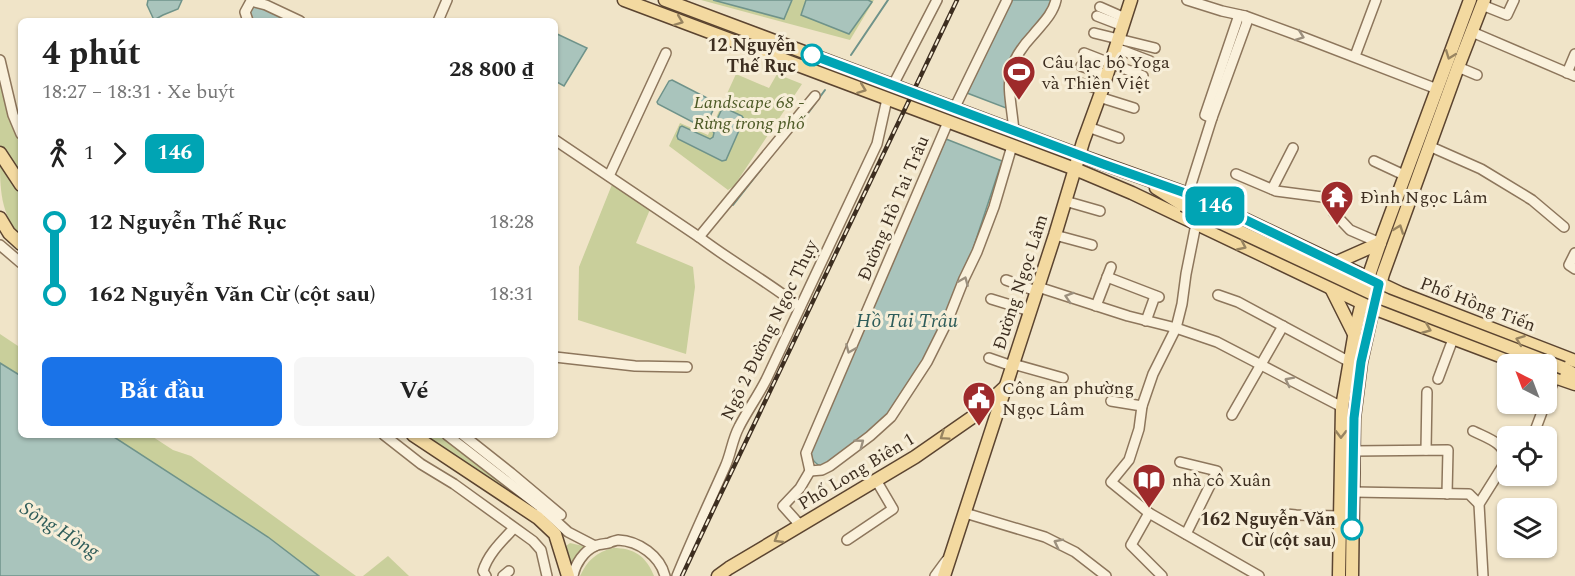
<!DOCTYPE html>
<html lang="vi">
<head>
<meta charset="utf-8">
<style>
  body { margin:0; font-family:Spectral,serif; background:#f6f6f6; color:#222; height:100vh; display:flex; flex-direction:column; font-size:22px; white-space:nowrap }
  * { box-sizing:border-box; margin:0 }
  p { font-size:20px; color:#767676 }
  .icon { flex:none; width:33px; height:33px; fill:none; stroke:currentColor; stroke-width:2; stroke-linecap:round; stroke-linejoin:round }
  .map { position:relative; flex:1; overflow:hidden }
  .drawer { position:absolute; left:18px; top:18px; width:540px; height:420px; display:flex; flex-direction:column; background:#fff; border-radius:9px; box-shadow:0 2px 4px #0004 }
  .drawer>* { flex:none }
  .badge { padding:0 12px; border-radius:9px; font-size:21px; line-height:39px }
  .needle { width:39px; rotate:318deg }
  .controls { position:absolute; left:1497px; top:354px; display:grid; gap:12px }
  .controls a { display:grid; place-items:center; width:60px; height:60px; border-radius:9px; background:#fff; box-shadow:0 2px 4px #0004; font-size:30px }
  .map>.badge { position:absolute; translate:-50% -50%; box-shadow:0 0 0 3px #fff }
  .legs { display:flex; align-items:center; gap:9px; height:66px; padding:0 24px; font-size:20px }
  .legs p { margin-inline-start:auto }
  .overview { display:flex; align-items:center; justify-content:space-between; height:102px; padding:0 24px }
  h1 { font-size:33px; font-weight:700; line-height:45px }
  .primary-button { display:flex; gap:12px; margin-top:auto; padding:12px 24px }
  .primary-button a { flex:1; height:69px; border-radius:9px; background:#1a73e8; color:#fff; font-size:24px; font-weight:700; line-height:69px; text-align:center }
  .primary-button a+a { background:#f6f6f6; color:#222 }
  ul { padding:0 24px; list-style:none }
  li { display:flex; align-items:center; gap:21px; height:72px; font-size:22px }
  li i { display:grid; place-items:center; width:9px; height:100%; margin:0 8px; background:currentColor }
  li i::after { content:''; width:15px; height:15px; margin:-8px; border:4px solid; border-radius:50%; background:#fff }
  li p { margin-inline-start:auto }
  li:first-child i { background:linear-gradient(#0000 50%,currentColor 0) }
  li:last-child i { background:linear-gradient(currentColor 50%,#0000 0) }
  .map>svg:first-child { display:block }
  .green { fill:#c9cf9b }
  .water { fill:#a9c4bc; stroke:#6f938a; stroke-width:1.5 }
  .lines { fill:none; stroke-linecap:round; stroke-linejoin:round }
  .stream { stroke:#6f938a; stroke-width:2 }
  .minor-casing { stroke:#8d765c; stroke-width:12 }
  .major-casing { stroke:#5b4430; stroke-width:15 }
  .minor { stroke:#faf1dc; stroke-width:9 }
  .major { stroke:#f3d9a0; stroke-width:12 }
  .rail-casing { stroke:#3d2e20; stroke-width:4.5 }
  .rail { stroke:#f7eed8; stroke-width:2; stroke-dasharray:7; stroke-linecap:butt }
  .major-bridge-casing { stroke:#5b4430; stroke-width:15; stroke-linecap:butt }
  .major-bridge { stroke:#f3d9a0; stroke-width:12 }
  .oneway { stroke:#988460 }
  .oneway2 { stroke:#9c907e }
  .line-1-casing { stroke:#fff; stroke-width:14 }
  .line-1 { stroke:#00a4b4; stroke-width:9 }
  .stop-1-dot { fill:#fff; stroke:#00a4b4; stroke-width:3 }
  .labels { text-anchor:middle; stroke-width:6; stroke-linejoin:round; paint-order:stroke }
  .stop-label { font-size:18px; font-weight:bold; fill:#3d2e20; stroke:#f7eed8; text-anchor:end }
  .poi-label { font-size:18px; fill:#3d2e20; stroke:#f7eed8; text-anchor:start }
  .park-label { font-size:18px; font-style:italic; fill:#4d5a26; stroke:#f7eed8 }
  .street-label { font-size:18px; fill:#3d2e20; stroke:#f7eed8 }
  .water-label { font-size:20px; font-style:italic; fill:#2f5d5a; stroke:#f7eed8 }
</style>
</head>
<body>
<div class="map">
<svg width="1575" height="576" viewBox="0 0 1575 576">
  <rect width="100%" height="100%" fill="#f0e4c8"/>
  <g class="green">
    <path d="M 701,0 L 874,0 L 850,40 Z"/>
    <path d="M 662,7 L 668,7 L 1002,132 L 1001,133 L 997,134 L 662,9 Z"/>
    <path d="M 736,74 L 769,88 L 777,74 L 802,84 L 734,186 L 728,190 L 669,146 L 680,123 L 708,135 Z"/>
    <path d="M 0,79 L 15,129 L 21,143 L 21,179 L 0,145 Z"/>
    <path d="M 0,159 L 21,191 L 21,237 C 0,214 0,188 0,159 Z"/>
    <path d="M 613,182 L 651,207 L 636,243 L 693,267 L 695,287 L 686,354 L 578,320 L 579,267 Z"/>
    <path d="M 0,334 L 21,348 L 21,376 L 0,363 Z"/>
    <path d="M 111,435 L 150,435 L 173,450 L 191,456 L 356,576 L 319,576 L 268,537 Z"/>
    <path d="M 423,435 L 443,435 L 537,510 L 536,511 Z"/>
    <path d="M 570,543 L 583,546 L 584,549 L 573,563 L 571,562 L 566,546 Z"/>
    <path d="M 613,548 C 634,548 646,556 654,576 L 580,576 C 587,561 596,552 613,548 Z"/>
    <path d="M 388,556 L 409,576 L 363,576 Z"/>
  </g>
  <g class="water">
    <path d="M 148,0 L 182,0 L 178,9 L 163,15 L 154,20 L 147,5 Z"/>
    <path d="M 713,0 L 792,0 L 784,19 Z"/>
    <path d="M 806,0 L 868,0 L 872,2 L 849,34 L 801,15 Z"/>
    <path d="M 1012,0 L 1052,0 L 1049,12 L 1013,57 L 1007,66 L 1005,77 L 1006,108 L 967,93 Z"/>
    <path d="M 254,4 L 293,21 L 251,21 L 248,11 Z"/>
    <path d="M 555,33 L 587,48 L 564,86 L 555,81 Z"/>
    <path d="M 672,80 L 715,102 L 716,104 L 706,125 L 702,127 L 658,104 L 657,102 L 669,81 Z"/>
    <path d="M 725,108 L 742,116 L 744,119 L 726,160 L 722,161 L 678,139 L 677,136 L 680,127 L 682,126 L 710,139 L 713,137 L 714,133 L 712,130 L 721,111 Z"/>
    <path d="M 946,139 L 1002,161 L 967,267 L 939,335 L 891,413 L 840,457 L 820,466 C 812,461 811,458 811,449 Z"/>
    <path d="M 0,363 L 21,376 L 21,435 L 111,435 L 268,537 L 319,576 L 0,576 Z"/>
  </g>
  <g class="lines">
    <g class="stream">
      <path d="M 851,55 L 888,0"/>
      <path d="M 799,123 L 806,116 L 825,90"/>
      <path d="M 733,205 L 776,150"/>
    </g>
    <g class="minor-casing">
      <g id="minor">
        <path d="M 1187,0 L 1222,11 L 1245,16 L 1305,38 L 1437,89"/>
        <path d="M 1482,5 L 1507,15 L 1514,0"/>
        <path d="M 1100,7 L 1125,18"/>
        <path d="M 1097,16 L 1123,26"/>
        <path d="M 248,21 L 245,12 L 251,1 L 266,5 L 300,21"/>
        <path d="M 438,21 L 447,0"/>
        <path d="M 1472,32 L 1575,76"/>
        <path d="M 1094,33 L 1155,48"/>
        <path d="M 1116,48 L 1150,61"/>
        <path d="M 1084,53 L 1143,76"/>
        <path d="M 1355,56 L 1376,0"/>
        <path d="M 0,60 L 13,115 L 21,134"/>
        <path d="M 1081,66 L 1107,75"/>
        <path d="M 1458,67 L 1477,75"/>
        <path d="M 1567,73 L 1575,54"/>
        <path d="M 1074,81 L 1102,90"/>
        <path d="M 893,85 L 937,0"/>
        <path d="M 1099,97 L 1134,108"/>
        <path d="M 954,109 L 1007,0"/>
        <path d="M 1212,118 L 1205,115 L 1239,15"/>
        <path d="M 1088,127 L 1119,138"/>
        <path d="M 1014,131 C 1010,88 1000,70 1033,35 C 1042,24 1053,14 1056,0"/>
        <path d="M 555,140 L 699,237 C 732,262 768,282 800,307"/>
        <path d="M 1429,146 L 1481,169 L 1532,200 L 1564,227"/>
        <path d="M 1374,161 L 1404,175"/>
        <path d="M 1236,174 L 1276,191 L 1330,198"/>
        <path d="M 609,176 L 666,53"/>
        <path d="M 1272,189 L 1293,148"/>
        <path d="M 1188,194 L 1212,118 L 1247,22 L 1245,16"/>
        <path d="M 1065,201 L 1100,211"/>
        <path d="M 1334,213 L 1350,230 L 1380,243"/>
        <path d="M 1196,224 L 1186,274 L 1182,304 L 1176,328 L 1153,374 L 1142,406 L 1139,429 L 1129,460 L 1111,482 L 1149,513 L 1259,576"/>
        <path d="M 1055,235 L 1092,245"/>
        <path d="M 699,237 L 815,96"/>
        <path d="M 0,245 L 21,263"/>
        <path d="M 1575,253 L 1569,265 L 1575,269"/>
        <path d="M 1107,277 L 1159,297"/>
        <path d="M 1006,280 L 1036,291"/>
        <path d="M 1038,287 L 1128,316 L 1176,328 L 1217,342 L 1342,407"/>
        <path d="M 1218,295 L 1238,302 L 1348,361"/>
        <path d="M 991,299 L 1030,311"/>
        <path d="M 1096,306 L 1111,267"/>
        <path d="M 1146,321 L 1155,296"/>
        <path d="M 555,357 L 635,366 L 687,367"/>
        <path d="M 989,358 L 1012,366"/>
        <path d="M 1013,364 L 1063,378"/>
        <path d="M 1438,379 L 1453,339"/>
        <path d="M 1546,400 L 1555,378"/>
        <path d="M 1111,401 L 1142,406"/>
        <path d="M 1232,415 L 1283,326"/>
        <path d="M 1473,431 C 1487,438 1506,443 1506,461 L 1479,504 L 1483,576"/>
        <path d="M 384,435 L 421,464 L 454,484 L 533,541 L 541,550 L 547,576"/>
        <path d="M 447,435 L 543,509 L 538,518"/>
        <path d="M 463,435 L 511,473 L 561,515"/>
        <path d="M 1533,436 L 1545,404"/>
        <path d="M 1426,450 L 1427,392"/>
        <path d="M 1354,451 L 1448,450 L 1447,494"/>
        <path d="M 1180,462 L 1217,471 L 1186,534"/>
        <path d="M 810,471 L 822,470 L 830,466 L 870,436 L 891,417 L 927,362 L 947,322 L 964,279 L 977,252 L 994,207 L 1012,146"/>
        <path d="M 810,471 L 806,453 L 948,122"/>
        <path d="M 1353,492 L 1469,494 L 1479,504"/>
        <path d="M 543,509 L 568,532 L 595,546"/>
        <path d="M 965,513 L 1045,537 L 1075,552 L 1106,576"/>
        <path d="M 1149,513 L 1131,545 L 1162,576"/>
        <path d="M 1286,514 L 1296,515 L 1339,516"/>
        <path d="M 800,525 L 783,506 L 800,488 L 810,471"/>
        <path d="M 847,540 L 893,509 L 876,480"/>
        <path d="M 486,576 L 483,571 C 488,554 502,541 514,528"/>
        <path d="M 503,576 L 509,571"/>
        <path d="M 573,576 C 575,564 584,551 595,546 C 599,544 605,544 609,543 C 610,542 618,540 618,540 C 639,541 660,556 665,576"/>
        <path d="M 677,576 C 692,539 709,503 725,467 C 731,454 732,440 739,427 C 747,411 758,396 766,380 L 877,144 L 887,99"/>
        <path d="M 935,576 L 946,561"/>
      </g>
    </g>
    <g class="major-casing">
      <g id="major">
        <path d="M 624,0 L 1075,169 L 1132,193 L 1373,308 L 1521,364"/>
        <path d="M 665,0 L 1079,155 L 1188,194 L 1219,207 L 1400,293 L 1575,361"/>
        <path d="M 0,153 L 21,185"/>
        <path d="M 1156,188 L 1183,205"/>
        <path d="M 0,218 L 9,233 L 21,244"/>
        <path d="M 1335,263 L 1380,243"/>
        <path d="M 1331,288 L 1354,334"/>
        <path d="M 1563,368 L 1575,375"/>
        <path d="M 1546,374 L 1575,384"/>
        <path d="M 413,435 L 538,518 L 555,534 L 568,576"/>
        <path d="M 718,576 L 729,568 L 915,457 L 974,416 L 1005,387"/>
        <path d="M 944,576 L 1055,235 L 1083,142 L 1102,90 L 1131,0"/>
        <path d="M 1339,576 L 1342,407 L 1355,331 L 1368,278 L 1380,243 L 1470,0"/>
        <path d="M 1352,576 L 1354,418 L 1361,362 L 1373,308 L 1383,274 L 1458,67 L 1484,0"/>
      </g>
    </g>
    <use href="#minor" class="minor"/>
    <use href="#major" class="major"/>
    <g class="rail-casing">
      <path id="rail" d="M 682,576 L 706,525 L 957,0"/>
    </g>
    <use href="#rail" class="rail"/>
    <g class="major-bridge-casing">
      <path id="major-bridge" d="M 1183,205 L 1386,300 L 1563,368"/>
    </g>
    <use href="#major-bridge" class="major-bridge"/>
  </g>
  <defs><path id="oneway-chevron" d="M-2-3.5L2.5 0L-2 3.5" fill="none" stroke-width="1.6" stroke-linecap="round" stroke-linejoin="round" transform="scale(1.5)"/></defs>
  <g class="oneway">
    <use href="#oneway-chevron" transform="translate(679 21) rotate(21)"/>
    <use href="#oneway-chevron" transform="translate(1450 55) rotate(111)"/>
    <use href="#oneway-chevron" transform="translate(862 89) rotate(21)"/>
    <use href="#oneway-chevron" transform="translate(1399 229) rotate(-70)"/>
    <use href="#oneway-chevron" transform="translate(1242 246) rotate(25)"/>
    <use href="#oneway-chevron" transform="translate(1427 329) rotate(22)"/>
    <use href="#oneway-chevron" transform="translate(1520 340) rotate(-159)"/>
    <use href="#oneway-chevron" transform="translate(1341 434) rotate(91)"/>
    <use href="#oneway-chevron" transform="translate(944 436) rotate(146)"/>
    <use href="#oneway-chevron" transform="translate(778 539) rotate(149)"/>
  </g>
  <g class="oneway2">
    <use href="#oneway-chevron" transform="translate(1300 36) rotate(20)"/>
    <use href="#oneway-chevron" transform="translate(964 281) rotate(-67)"/>
    <use href="#oneway-chevron" transform="translate(1069 297) rotate(-162)"/>
    <use href="#oneway-chevron" transform="translate(850 349) rotate(113)"/>
    <use href="#oneway-chevron" transform="translate(1289 381) rotate(-153)"/>
    <use href="#oneway-chevron" transform="translate(860 443) rotate(-37)"/>
    <use href="#oneway-chevron" transform="translate(1058 543) rotate(-153)"/>
  </g>
  <g class="lines">
    <g class="line-1-casing">
      <path id="line-1" d="M 812,55 L 1103,164 L 1188,194 L 1219,207 L 1379,284 L 1361,362 L 1354,418 L 1352,529"/>
    </g>
    <use href="#line-1" class="line-1"/>
  </g>
  <defs>
    <g id="stadium-pin" transform="scale(1.725)"><path d="M0 17L-7.5 6A9.5 9.5 0 1 1 7.5 6Z" fill="#9e2a2b" stroke="#f7eed8"/><path d="M0-5a6.5 5 0 1 0 0 10a6.5 5 0 1 0 0-10ZM-3.5-1.8h7v3.6h-7Z" fill="#fff"/></g>
    <g id="temple-pin" transform="scale(1.725)"><path d="M0 17L-7.5 6A9.5 9.5 0 1 1 7.5 6Z" fill="#9e2a2b" stroke="#f7eed8"/><path d="M0-6L5-2H3V0L6.5 2.5H4V6H1.5V3h-3V6H-4V2.5H-6.5L-3 0V-2H-5Z" fill="#fff"/></g>
    <g id="civic-pin" transform="scale(1.725)"><path d="M0 17L-7.5 6A9.5 9.5 0 1 1 7.5 6Z" fill="#9e2a2b" stroke="#f7eed8"/><path d="M-.6-6.5H3V-4.5H.6V-3L4-1V1h2V6H-6V1h2V-1L-.6-3ZM-1.2 2.5V6h2.4V2.5Z" fill="#fff"/></g>
    <g id="library-pin" transform="scale(1.725)"><path d="M0 17L-7.5 6A9.5 9.5 0 1 1 7.5 6Z" fill="#9e2a2b" stroke="#f7eed8"/><path d="M-6-4Q-3-5.5-.7-3.5V5Q-3 3-6 4ZM6-4Q3-5.5 .7-3.5V5Q3 3 6 4Z" fill="#fff"/></g>
  </defs>
  <g fill-rule="evenodd">
    <use href="#stadium-pin" x="1019" y="72"/>
    <use href="#temple-pin" x="1337" y="197"/>
    <use href="#civic-pin" x="979" y="398"/>
    <use href="#library-pin" x="1149" y="480"/>
  </g>
  <g class="stop-1-dot">
    <circle cx="812" cy="55" r="10"/>
    <circle cx="1352" cy="529" r="10"/>
  </g>
  <g class="labels">
    <g class="stop-label">
      <text x="796" y="51">12 Nguyễn<tspan x="796" dy="21">Thế Rục</tspan></text>
      <text x="1336" y="525">162 Nguyễn Văn<tspan x="1336" dy="21">Cừ (cột sau)</tspan></text>
    </g>
    <g class="poi-label">
      <text x="1042" y="68">Câu lạc bộ Yoga<tspan x="1042" dy="21">và Thiền Việt</tspan></text>
      <text x="1360" y="203">Đình Ngọc Lâm</text>
      <text x="1002" y="394">Công an phường<tspan x="1002" dy="21">Ngọc Lâm</tspan></text>
      <text x="1172" y="486">nhà cô Xuân</text>
    </g>
    <g class="park-label">
      <text x="749" y="108">Landscape 68 -<tspan x="749" dy="21">Rừng trong phố</tspan></text>
    </g>
    <g class="street-label">
      <text transform="translate(893 208) rotate(-67)" y="6">Đường Hồ Tai Trâu</text>
      <text transform="translate(1020 282) rotate(-72)" y="6">Đường Ngọc Lâm</text>
      <text transform="translate(1478 304) rotate(21)" y="6">Phố Hồng Tiến</text>
      <text transform="translate(769 330) rotate(-64)" y="6">Ngõ 2 Đường Ngọc Thụy</text>
      <text transform="translate(856 471) rotate(-31)" y="6">Phố Long Biên 1</text>
    </g>
    <g class="water-label">
      <text x="907" y="327">Hồ Tai Trâu</text>
      <text transform="translate(60 529) rotate(32)" y="7">Sông Hồng</text>
    </g>
  </g>
</svg>
<div class="controls">
<a><svg class="needle" viewBox="-14 -14 28 28"><path d="M0-13l5 13h-10z" fill="#e53935"/><path d="M0 13l5-13h-10z" fill="#767676"/></svg></a>
<a><svg class="icon" aria-label="locate" viewBox="0 0 24 24"><circle cx="12" cy="12" r="6"/><path d="M12 2v4M12 18v4M2 12h4M18 12h4"/></svg></a>
<a><svg class="icon" aria-label="layers" viewBox="0 0 24 24"><path d="M12 4l9 5-9 5-9-5zM3 14l9 5 9-5"/></svg></a>
</div>
<b class="badge" style="left:1215px;top:206px;background:#00a4b4;color:#fff">146</b>
<section class="drawer">
<div class="overview"><div><h1>4 phút</h1><p>18:27 – 18:31 · Xe buýt</p></div><b>28 800 ₫</b></div>
<div class="legs"><svg class="icon" aria-label="walk" viewBox="0 0 24 24"><circle cx="13" cy="4" r="2"/><path d="M13 8l-2 6 4 7M11 14l-3 7M7 12l3-4h3l4 4"/></svg>1<svg class="icon" aria-label="forward" viewBox="0 0 24 24"><path d="M9 5l7 7-7 7"/></svg><b class="badge" style="background:#00a4b4;color:#fff">146</b></div>
<ul>
<li><i style="color:#00a4b4"></i><b>12 Nguyễn Thế Rục</b><p>18:28</p></li>
<li><i style="color:#00a4b4"></i><b>162 Nguyễn Văn Cừ (cột sau)</b><p>18:31</p></li>
</ul>
<div class="primary-button"><a>Bắt đầu</a><a>Vé</a></div>
</section>
</div>
</body>
</html>
